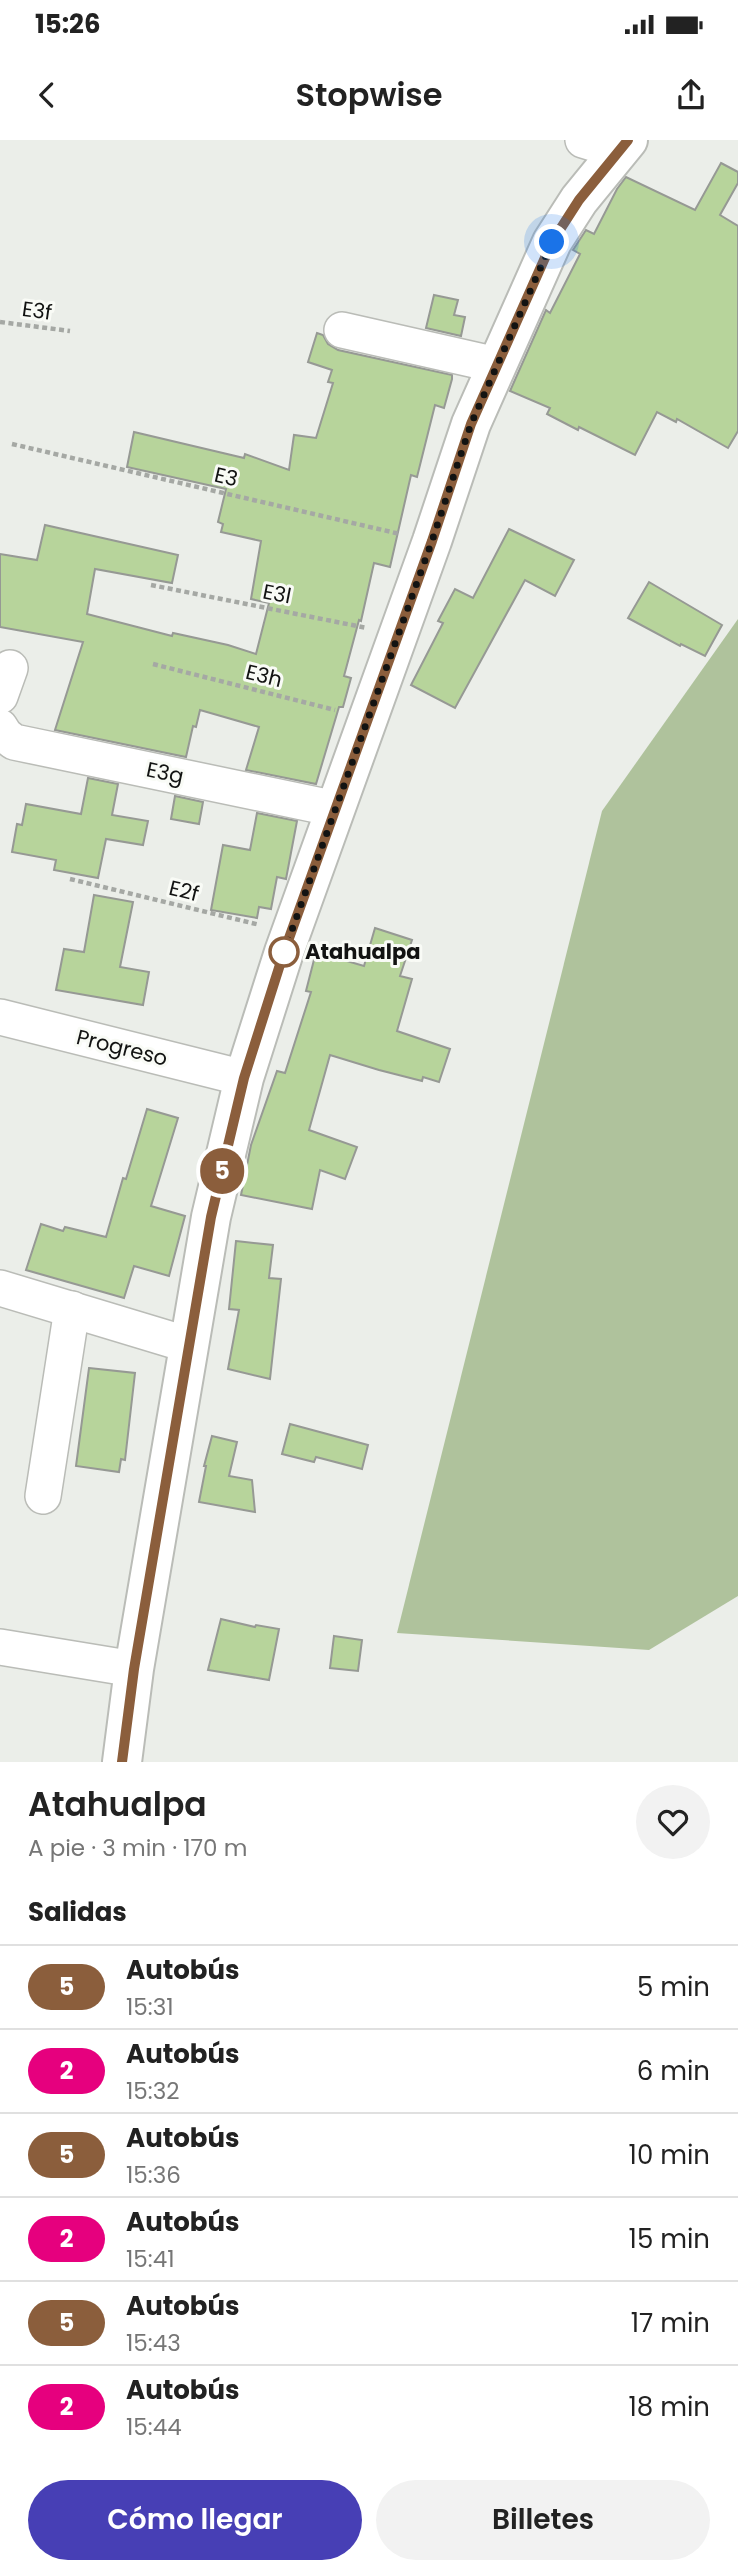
<!DOCTYPE html>
<html lang="es">
<head>
<meta charset="utf-8">
<style>
  body { margin:0; font-family:Poppins,sans-serif; background:#f2f2f2; color:#222; height:100vh; display:flex; flex-direction:column; font-size:26px; white-space:nowrap }
  * { box-sizing:border-box; margin:0 }
  p { font-size:23px; color:#767676 }
  .icon { flex:none; width:38px; height:38px; fill:none; stroke:currentColor; stroke-width:2; stroke-linecap:round; stroke-linejoin:round }
  .map { position:relative; height:1622px; overflow:hidden }
  .side { display:flex; flex-direction:column; background:#fff; flex:1 }
  .side>* { flex:none }
  .badge { padding:0 14px; border-radius:23px; font-size:24px; line-height:46px }
  .you { position:absolute; width:35px; height:35px; margin:-18px; border:5px solid #fff; border-radius:50%; background:#1a73e8; box-shadow:0 0 0 10px #1a73e833 }
  .map>.badge { position:absolute; translate:-50% -50%; box-shadow:0 0 0 4px #fff }
  h2 { padding:0 28px; font-size:26px; line-height:63px }
  .round { display:grid; place-items:center; flex:none; width:74px; height:74px; border-radius:37px; background:#f2f2f2 }
  .overview { display:flex; align-items:center; justify-content:space-between; height:119px; padding:0 28px }
  h1 { font-size:33px; font-weight:600; line-height:52px }
  .button { display:flex; gap:14px; margin-top:auto; padding:14px 28px }
  .button a { flex:1; height:80px; border-radius:42px; background:#473fb5; color:#fff; font-size:28px; font-weight:600; line-height:80px; text-align:center }
  .button a+a { background:#f2f2f2; color:#222 }
  ul { padding:0; list-style:none }
  li { display:flex; align-items:center; gap:21px; height:84px; padding:0 28px; border-top:2px solid #e0e0e0 }
  li div { flex:1 }
  li b { display:block; font-size:26px }
  li em { font-style:normal }
  li .badge { min-width:77px; font-weight:700; text-align:center }
  .status { display:flex; justify-content:space-between; align-items:center; height:49px; padding:0 35px; background:#fff; direction:ltr }
  .status svg { height:19px; fill:currentColor }
  header { display:flex; justify-content:space-between; align-items:center; height:91px; padding:0 28px; background:#fff; font-size:32px; font-weight:600 }
  .map>svg:first-child { display:block }
  .green { fill:#afc29c }
  .building { fill:#b7d49b; stroke:#969994; stroke-width:2 }
  .lines { fill:none; stroke-linecap:round; stroke-linejoin:round }
  .street-casing { stroke:#babcb7; stroke-width:38 }
  .secondary-casing { stroke:#babcb7; stroke-width:42 }
  .path { stroke:#a5a8a4; stroke-width:4.5; stroke-dasharray:5 3.5; stroke-linecap:butt }
  .street { stroke:#fff; stroke-width:35 }
  .secondary { stroke:#fff; stroke-width:38 }
  .line-casing { stroke:#fff; stroke-width:16 }
  .line { stroke:#8b5e3c; stroke-width:10 }
  .walk { stroke:#121312; stroke-width:7; stroke-dasharray:0 12.6 }
  .stop-dot { fill:#fff; stroke:#8b5e3c; stroke-width:3.5 }
  .labels { text-anchor:middle; stroke-width:6; stroke-linejoin:round; paint-order:stroke }
  .street-label { font-size:21px; fill:#121312; stroke:#f9fbf6 }
  .stop-label { font-size:21px; font-weight:bold; fill:#121312; stroke:#f9fbf6; text-anchor:start }
</style>
</head>
<body>
<div class="status"><b>15:26</b><svg viewBox="0 0 49 12"><path d="M0 12V9h3v3zM5 12V6h3v6zM10 12V3h3v9zM15 12V0h3v12zM26 1h20v11H26zM47 4h2v5h-2z"/></svg></div>
<header><svg class="icon" aria-label="back" viewBox="0 0 24 24"><path d="M15 5l-7 7 7 7"/></svg>Stopwise<svg class="icon" aria-label="share" viewBox="0 0 24 24"><path d="M12 15V3M7 8l5-5 5 5M5 13v7h14v-7"/></svg></header>
<div class="map">
<svg width="738" height="1622" viewBox="0 0 738 1622">
  <rect width="100%" height="100%" fill="#ebeee9"/>
  <path class="green" d="M 738,479 L 738,1456 L 649,1510 L 397,1493 L 602,671 Z"/>
  <g class="building">
    <path d="M 721,23 L 738,32 L 738,43 L 720,75 L 738,86 L 738,291 L 728,308 L 677,279 L 676,282 L 657,272 L 635,315 L 579,287 L 578,290 L 547,274 L 550,268 L 510,251 L 546,170 L 550,173 L 580,114 L 573,110 L 586,90 L 594,94 L 617,49 L 626,37 L 695,70 Z"/>
    <path d="M 434,155 L 458,160 L 454,175 L 465,177 L 461,196 L 426,188 Z"/>
    <path d="M 317,193 L 323,195 L 328,204 L 338,210 L 452,235 L 452,239 L 444,268 L 435,265 L 417,337 L 411,335 L 390,427 L 374,423 L 361,481 L 359,480 L 344,536 L 351,538 L 343,567 L 339,567 L 316,644 L 246,630 L 259,587 L 200,570 L 196,587 L 193,586 L 186,617 L 55,590 L 83,502 L 0,487 L 0,414 L 37,420 L 45,385 L 178,415 L 172,443 L 95,429 L 87,474 L 172,496 L 173,493 L 228,505 L 256,514 L 269,463 L 251,459 L 261,401 L 221,392 L 223,384 L 218,382 L 226,349 L 127,327 L 134,292 L 244,318 L 245,314 L 289,330 L 294,295 L 316,298 L 333,243 L 328,242 L 332,230 L 308,222 Z"/>
    <path d="M 509,389 L 574,420 L 555,456 L 525,440 L 455,568 L 411,545 L 443,483 L 438,481 L 455,449 L 473,458 Z"/>
    <path d="M 649,442 L 722,485 L 705,516 L 681,504 L 680,506 L 628,478 Z"/>
    <path d="M 88,638 L 118,644 L 112,675 L 148,681 L 143,705 L 106,699 L 98,738 L 54,730 L 56,720 L 12,712 L 17,684 L 22,685 L 26,664 L 81,674 Z"/>
    <path d="M 175,656 L 203,662 L 199,684 L 171,679 Z"/>
    <path d="M 257,673 L 297,681 L 286,739 L 277,737 L 271,769 L 259,767 L 257,778 L 211,770 L 223,705 L 250,710 Z"/>
    <path d="M 94,755 L 133,762 L 120,827 L 149,832 L 143,865 L 56,850 L 64,809 L 84,812 Z"/>
    <path d="M 375,788 L 412,800 L 400,836 L 412,839 L 397,891 L 450,909 L 439,942 L 423,937 L 422,941 L 379,930 L 330,915 L 309,990 L 357,1007 L 345,1039 L 320,1030 L 312,1069 L 241,1055 L 251,1005 L 277,931 L 285,933 L 311,852 L 306,851 L 316,812 L 364,826 Z"/>
    <path d="M 147,969 L 178,978 L 151,1066 L 185,1076 L 169,1136 L 134,1126 L 124,1158 L 26,1130 L 41,1084 L 63,1091 L 65,1087 L 106,1097 L 123,1038 L 126,1039 Z"/>
    <path d="M 236,1101 L 273,1105 L 269,1138 L 281,1139 L 270,1239 L 228,1229 L 239,1170 L 229,1169 Z"/>
    <path d="M 89,1228 L 135,1233 L 125,1320 L 121,1319 L 119,1332 L 76,1326 Z"/>
    <path d="M 290,1284 L 368,1305 L 362,1329 L 316,1317 L 314,1322 L 282,1314 Z"/>
    <path d="M 212,1296 L 237,1302 L 229,1336 L 252,1340 L 255,1372 L 199,1362 L 206,1326 L 204,1326 Z"/>
    <path d="M 221,1479 L 255,1487 L 256,1485 L 279,1489 L 269,1540 L 208,1530 Z"/>
    <path d="M 334,1496 L 362,1500 L 358,1531 L 330,1528 Z"/>
  </g>
  <g class="lines">
    <g class="street-casing">
      <g id="street">
        <path d="M 583,0 L 619,11"/>
        <path d="M 342,190 L 497,225"/>
        <path d="M 0,556 L 10,528"/>
        <path d="M 0,587 L 5,595 L 14,602 L 336,669"/>
        <path d="M 0,877 L 244,938"/>
        <path d="M 0,1148 L 189,1205"/>
        <path d="M 43,1356 L 72,1169"/>
        <path d="M 0,1507 L 134,1529"/>
      </g>
    </g>
    <g class="secondary-casing">
      <path id="secondary" d="M 122,1622 L 134,1529 L 211,1077 L 244,938 L 284,812 L 432,401 L 471,284 L 552,102 L 579,60 L 628,0"/>
    </g>
    <g class="path">
      <path d="M 0,182 L 70,191"/>
      <path d="M 12,304 L 400,394"/>
      <path d="M 151,445 L 367,488"/>
      <path d="M 153,524 L 335,570"/>
      <path d="M 70,739 L 260,785"/>
    </g>
    <use href="#street" class="street"/>
    <use href="#secondary" class="secondary"/>
  </g>
  <g class="lines">
    <g class="line-casing">
      <path id="line" d="M 122,1622 L 134,1529 L 211,1077 L 244,938 L 284,812 L 432,401 L 471,284 L 552,102 L 579,60 L 628,0"/>
    </g>
    <use href="#line" class="line"/>
    <path class="walk" d="M 284,812 L 432,401 L 471,284 L 552,102"/>
  </g>
  <circle class="stop-dot" cx="284" cy="812" r="14"/>
  <g class="labels">
    <g class="street-label">
      <text transform="translate(37 171) rotate(8)" y="7">E3f</text>
      <text transform="translate(226 337) rotate(13)" y="7">E3</text>
      <text transform="translate(277 454) rotate(11)" y="7">E3l</text>
      <text transform="translate(264 536) rotate(14)" y="7">E3h</text>
      <text transform="translate(165 633) rotate(12)" y="7">E3g</text>
      <text transform="translate(184 751) rotate(14)" y="7">E2f</text>
      <text transform="translate(122 908) rotate(14)" y="7">Progreso</text>
    </g>
    <g class="stop-label">
      <text x="305" y="819">Atahualpa</text>
    </g>
  </g>
</svg>
<div class="you" style="left:552px;top:102px"></div>
<b class="badge" style="left:222px;top:1031px;background:#8b5e3c;color:#fff">5</b>
</div>
<section class="side">
<div class="overview"><div><h1>Atahualpa</h1><p>A pie · 3 min · 170 m</p></div><a class="round"><svg class="icon" aria-label="heart" viewBox="0 0 24 24"><path d="M12 20l-8-8c-3-5 5-10 8-4 3-6 11-1 8 4z"/></svg></a></div>
<h2>Salidas</h2>
<ul>
<li><span class="badge" style="background:#8b5e3c;color:#fff">5</span><div><b>Autobús</b><p>15:31</p></div><em>5 min</em></li>
<li><span class="badge" style="background:#e6007e;color:#fff">2</span><div><b>Autobús</b><p>15:32</p></div><em>6 min</em></li>
<li><span class="badge" style="background:#8b5e3c;color:#fff">5</span><div><b>Autobús</b><p>15:36</p></div><em>10 min</em></li>
<li><span class="badge" style="background:#e6007e;color:#fff">2</span><div><b>Autobús</b><p>15:41</p></div><em>15 min</em></li>
<li><span class="badge" style="background:#8b5e3c;color:#fff">5</span><div><b>Autobús</b><p>15:43</p></div><em>17 min</em></li>
<li><span class="badge" style="background:#e6007e;color:#fff">2</span><div><b>Autobús</b><p>15:44</p></div><em>18 min</em></li>
</ul>
<div class="button"><a>Cómo llegar</a><a>Billetes</a></div>
</section>
</body>
</html>
